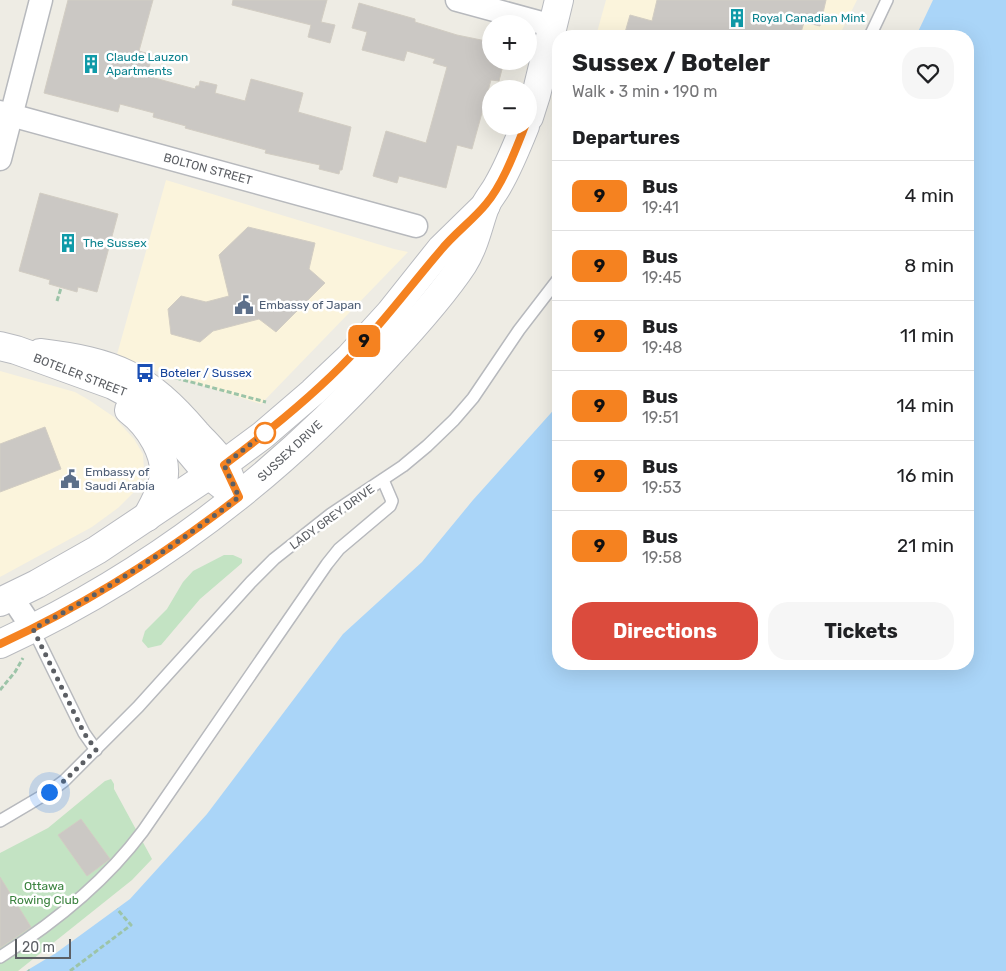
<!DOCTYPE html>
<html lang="en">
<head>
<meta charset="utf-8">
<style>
  body { margin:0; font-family:Rubik,sans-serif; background:#f6f6f6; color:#202124; height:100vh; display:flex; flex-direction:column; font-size:19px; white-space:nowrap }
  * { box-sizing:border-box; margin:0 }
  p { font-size:16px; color:#757577 }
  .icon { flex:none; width:28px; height:28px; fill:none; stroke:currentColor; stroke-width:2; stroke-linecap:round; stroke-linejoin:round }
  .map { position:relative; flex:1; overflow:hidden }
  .sheet { position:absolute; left:552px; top:30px; width:422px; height:640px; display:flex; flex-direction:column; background:#fff; border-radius:20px; box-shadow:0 5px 20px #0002 }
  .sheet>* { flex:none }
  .badge { padding:0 10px; border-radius:8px; font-size:18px; line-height:32px }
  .fabs { position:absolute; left:482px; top:15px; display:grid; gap:10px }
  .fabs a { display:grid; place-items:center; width:55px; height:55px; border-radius:50%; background:#fff; box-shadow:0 5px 20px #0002; font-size:25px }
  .scale { position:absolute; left:15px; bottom:12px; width:56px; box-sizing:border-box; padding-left:5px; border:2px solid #5c5f64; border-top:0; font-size:14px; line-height:18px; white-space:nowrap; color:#5c5f64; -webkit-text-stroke:4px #fff; paint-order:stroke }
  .you { position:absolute; width:25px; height:25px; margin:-12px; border:4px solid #fff; border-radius:50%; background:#1a73e8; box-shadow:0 0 0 8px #1a73e833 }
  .map>.badge { position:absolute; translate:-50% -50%; box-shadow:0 0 0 2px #fff }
  h2 { padding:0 20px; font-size:19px; line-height:45px }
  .round { display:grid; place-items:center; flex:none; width:52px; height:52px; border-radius:20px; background:#f6f6f6 }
  .overview { display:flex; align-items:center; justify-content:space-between; height:85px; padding:0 20px }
  h1 { font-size:24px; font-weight:700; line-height:38px }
  .cta { display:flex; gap:10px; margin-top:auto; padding:10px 20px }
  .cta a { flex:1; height:58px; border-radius:20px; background:#db4b3d; color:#fff; font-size:20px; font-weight:700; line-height:58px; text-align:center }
  .cta a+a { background:#f6f6f6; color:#202124 }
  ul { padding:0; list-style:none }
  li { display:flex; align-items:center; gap:15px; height:70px; padding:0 20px; border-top:1px solid #e0e0e0 }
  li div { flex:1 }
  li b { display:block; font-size:19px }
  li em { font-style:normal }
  li .badge { min-width:55px; font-weight:700; text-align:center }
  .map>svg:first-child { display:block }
  .commercial { fill:#fbf4dc }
  .green { fill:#c3e3c3 }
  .water { fill:#aad5f8 }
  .building { fill:#cbc8c4; stroke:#d2cdc3 }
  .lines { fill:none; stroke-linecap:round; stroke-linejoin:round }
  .service-casing { stroke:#b7b9bd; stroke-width:14 }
  .minor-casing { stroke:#b7b9bd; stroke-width:25 }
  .tertiary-casing { stroke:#b7b9bd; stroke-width:30 }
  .secondary-casing { stroke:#b8babf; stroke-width:30 }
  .path { stroke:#9cc4a8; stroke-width:3; stroke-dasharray:5 2.5; stroke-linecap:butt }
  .service { stroke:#fff; stroke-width:11 }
  .minor { stroke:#fff; stroke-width:22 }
  .tertiary { stroke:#fff; stroke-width:28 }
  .secondary { stroke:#fff; stroke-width:28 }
  .line-casing { stroke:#fff; stroke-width:11 }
  .line { stroke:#f58220; stroke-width:8 }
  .walk { stroke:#5c5f64; stroke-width:5; stroke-dasharray:0 9 }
  .stop-dot { fill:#fff; stroke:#f58220; stroke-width:2.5 }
  .labels { text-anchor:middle; stroke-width:5; stroke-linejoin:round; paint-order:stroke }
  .culture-label { font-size:12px; fill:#0d838f; stroke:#fff; text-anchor:start }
  .street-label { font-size:12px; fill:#5c5f64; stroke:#fff }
  .service-label { font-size:12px; fill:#4e5e75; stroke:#fff; text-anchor:start }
  .transit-label { font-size:12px; fill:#164399; stroke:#fff; text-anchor:start }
  .park-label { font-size:12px; fill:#3c8340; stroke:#fff }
</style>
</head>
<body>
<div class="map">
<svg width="1006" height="971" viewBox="0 0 1006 971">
  <rect width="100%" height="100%" fill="#eeece4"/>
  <g class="commercial">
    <path d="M 606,0 L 857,0 L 839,36 L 596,36 Z"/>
    <path d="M 166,180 L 394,249 L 408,252 L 261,404 L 116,358 Z"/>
    <path d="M 0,371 L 75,392 L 89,400 L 114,417 L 134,439 L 143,454 L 144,470 L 137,489 L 118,508 L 92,527 L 0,577 Z"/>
  </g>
  <g class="green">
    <path d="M 224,555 L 233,555 L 242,559 L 242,563 L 200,599 L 161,645 L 148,648 L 142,641 L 145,631 L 167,609 L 183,582 L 193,571 Z"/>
    <path d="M 111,779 L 114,784 L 114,789 L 152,859 L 132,880 L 18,971 L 0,971 L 0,853 L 48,828 L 105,781 Z"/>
  </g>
  <path class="water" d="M 933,0 L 1006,0 L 1006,971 L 26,971 L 56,953 L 130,899 L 207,814 L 343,634 L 422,562 L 473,500 L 559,404 L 559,664 L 969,664 L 969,36 L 916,36 Z"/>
  <g class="building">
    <path d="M 68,0 L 153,0 L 139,51 L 152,55 L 149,68 L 153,69 L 151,77 L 195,89 L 196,86 L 199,86 L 200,81 L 217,85 L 215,93 L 245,101 L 251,79 L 303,93 L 298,112 L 351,127 L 342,170 L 340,170 L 339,174 L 319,169 L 320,165 L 265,153 L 266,150 L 185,128 L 186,126 L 153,117 L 154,113 L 120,104 L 118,112 L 44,93 Z"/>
    <path d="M 233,0 L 327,0 L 321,22 L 335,25 L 330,43 L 308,37 L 311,25 L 232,5 Z"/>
    <path d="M 657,0 L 826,0 L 820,26 L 804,22 L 800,36 L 624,36 L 630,15 L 652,21 Z"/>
    <path d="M 359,3 L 415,19 L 415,22 L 457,35 L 491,42 L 491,61 L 504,61 L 499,81 L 491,80 L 472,149 L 457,145 L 446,188 L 399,176 L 397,183 L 373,176 L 386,131 L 426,143 L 447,67 L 433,63 L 435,59 L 407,51 L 404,61 L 362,50 L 367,32 L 352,28 Z"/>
    <path d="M 40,193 L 118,214 L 97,292 L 78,287 L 77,292 L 49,284 L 50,280 L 19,271 Z"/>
    <path d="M 248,227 L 315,243 L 309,269 L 325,283 L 276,332 L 259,319 L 213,331 L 200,342 L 171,334 L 168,309 L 181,296 L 206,302 L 229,296 L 219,255 Z"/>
    <path d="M 45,427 L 61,469 L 0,492 L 0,444 Z"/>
    <path d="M 81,819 L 110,859 L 87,876 L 58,835 Z"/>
    <path d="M 0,877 L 31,927 L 0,948 Z"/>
  </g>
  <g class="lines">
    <g class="service-casing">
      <g id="service">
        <path d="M 870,36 L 887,0"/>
        <path d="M 33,629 L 84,733 L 96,750"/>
        <path d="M 0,821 L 49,792 L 64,781 L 138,707 L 251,582 L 274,559 L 331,514 L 403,466 L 427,446 L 454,420 L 473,398 L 519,330 L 559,278"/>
        <path d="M 0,957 C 54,923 105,882 143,831 L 327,564 L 339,549 L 390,506 L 392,501 L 383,480"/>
      </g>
    </g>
    <g class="minor-casing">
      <g id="minor">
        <path d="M 457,0 L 553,26"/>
        <path d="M 0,112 L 416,226"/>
        <path d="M 0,159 L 41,0"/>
        <path d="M 11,596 L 33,629"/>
      </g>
    </g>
    <g class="tertiary-casing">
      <path id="tertiary" d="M 40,353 C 114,362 147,375 196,433 C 205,443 216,453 224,465 C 228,471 230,479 233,486"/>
    </g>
    <g class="secondary-casing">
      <g id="secondary">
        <path d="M 529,117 L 536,95 L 559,0"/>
        <path d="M 0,346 L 16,350 L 113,385 L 137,398 L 167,425 L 209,475 L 223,486"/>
        <path d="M 129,410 C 149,425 169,456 163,481 C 160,494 153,506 147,517"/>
        <path d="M 0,602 L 37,584 L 97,550 L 209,475 L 263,435 L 313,392 L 349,358 L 390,313 L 441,249 L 486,205"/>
        <path d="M 0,644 C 148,576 275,478 385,358 C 411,330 442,296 463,264 C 475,245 478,225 486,204 C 489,198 495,191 498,185 C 509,166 517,146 525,126"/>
      </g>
    </g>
    <g class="path">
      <path d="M 57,301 L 61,288"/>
      <path d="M 176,378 L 266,402"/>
      <path d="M 0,690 L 15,672 L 23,658"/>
      <path d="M 28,970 L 29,971"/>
      <path d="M 70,971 L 131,925 L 117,909"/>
    </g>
    <use href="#service" class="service"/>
    <use href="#minor" class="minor"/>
    <use href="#tertiary" class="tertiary"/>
    <use href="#secondary" class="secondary"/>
  </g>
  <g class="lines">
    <g class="line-casing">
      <path id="line" d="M 0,644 C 85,605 164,555 239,497 L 224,465 C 268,432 312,397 350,357 C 383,323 411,285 441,250 C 455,233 473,220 486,204 C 503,184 515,151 525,126"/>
    </g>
    <use href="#line" class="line"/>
    <path class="walk" d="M 49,792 L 64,781 L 96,750 L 84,733 L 33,629 C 105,591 174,547 239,497 L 224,465 L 265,433"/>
  </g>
  <defs>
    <g id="building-bare" transform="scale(1.5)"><path d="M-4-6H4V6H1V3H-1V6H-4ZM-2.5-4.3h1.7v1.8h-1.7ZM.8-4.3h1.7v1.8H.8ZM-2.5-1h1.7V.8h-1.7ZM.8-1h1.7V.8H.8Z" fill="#0f9aa8" stroke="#fff" stroke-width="2.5" paint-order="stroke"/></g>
    <g id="civic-bare" transform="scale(1.5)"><path d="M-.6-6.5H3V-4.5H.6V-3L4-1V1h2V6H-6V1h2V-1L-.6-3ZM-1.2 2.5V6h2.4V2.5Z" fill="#5c6f8a" stroke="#fff" stroke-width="2.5" paint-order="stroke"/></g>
    <g id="bus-bare" transform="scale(1.5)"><path d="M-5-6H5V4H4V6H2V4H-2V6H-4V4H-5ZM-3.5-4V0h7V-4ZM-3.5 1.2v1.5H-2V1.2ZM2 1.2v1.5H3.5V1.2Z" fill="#1a4fb4" stroke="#fff" stroke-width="2.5" paint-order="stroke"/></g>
  </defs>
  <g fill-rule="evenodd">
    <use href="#building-bare" x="737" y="18"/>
    <use href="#building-bare" x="91" y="64"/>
    <use href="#building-bare" x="68" y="243"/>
    <use href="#civic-bare" x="244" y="305"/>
    <use href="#bus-bare" x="145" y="373"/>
    <use href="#civic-bare" x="70" y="479"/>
  </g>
  <circle class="stop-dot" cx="265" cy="433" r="10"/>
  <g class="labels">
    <g class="culture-label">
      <text x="752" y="22">Royal Canadian Mint</text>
      <text x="106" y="61">Claude Lauzon<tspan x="106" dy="14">Apartments</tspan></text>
      <text x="83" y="247">The Sussex</text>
    </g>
    <g class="street-label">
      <text transform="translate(208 169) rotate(15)" y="4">BOLTON STREET</text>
      <text transform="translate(80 375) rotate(21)" y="4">BOTELER STREET</text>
      <text transform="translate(290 451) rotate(-43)" y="4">SUSSEX DRIVE</text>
      <text transform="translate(332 517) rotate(-36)" y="4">LADY GREY DRIVE</text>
    </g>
    <g class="service-label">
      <text x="259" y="309">Embassy of Japan</text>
      <text x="85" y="476">Embassy of<tspan x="85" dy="14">Saudi Arabia</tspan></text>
    </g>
    <g class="transit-label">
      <text x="160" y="377">Boteler / Sussex</text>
    </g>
    <g class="park-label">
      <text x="44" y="890">Ottawa<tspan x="44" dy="14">Rowing Club</tspan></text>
    </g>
  </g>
</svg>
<div class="fabs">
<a>+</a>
<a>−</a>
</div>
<div class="scale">20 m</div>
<div class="you" style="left:49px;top:792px"></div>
<b class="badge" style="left:364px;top:341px;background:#f58220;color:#111">9</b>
<section class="sheet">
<div class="overview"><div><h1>Sussex / Boteler</h1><p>Walk · 3 min · 190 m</p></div><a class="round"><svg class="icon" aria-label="heart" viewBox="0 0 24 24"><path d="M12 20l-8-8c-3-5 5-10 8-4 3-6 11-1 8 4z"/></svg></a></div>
<h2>Departures</h2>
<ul>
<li><span class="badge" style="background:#f58220;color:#111">9</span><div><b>Bus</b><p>19:41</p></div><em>4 min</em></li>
<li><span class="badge" style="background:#f58220;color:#111">9</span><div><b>Bus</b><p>19:45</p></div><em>8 min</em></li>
<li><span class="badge" style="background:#f58220;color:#111">9</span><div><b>Bus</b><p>19:48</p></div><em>11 min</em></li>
<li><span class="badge" style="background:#f58220;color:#111">9</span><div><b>Bus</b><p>19:51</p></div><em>14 min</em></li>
<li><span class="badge" style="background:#f58220;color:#111">9</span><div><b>Bus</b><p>19:53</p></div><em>16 min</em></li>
<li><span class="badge" style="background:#f58220;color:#111">9</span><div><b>Bus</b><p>19:58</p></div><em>21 min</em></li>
</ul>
<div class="cta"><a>Directions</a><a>Tickets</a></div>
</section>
</div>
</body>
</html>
